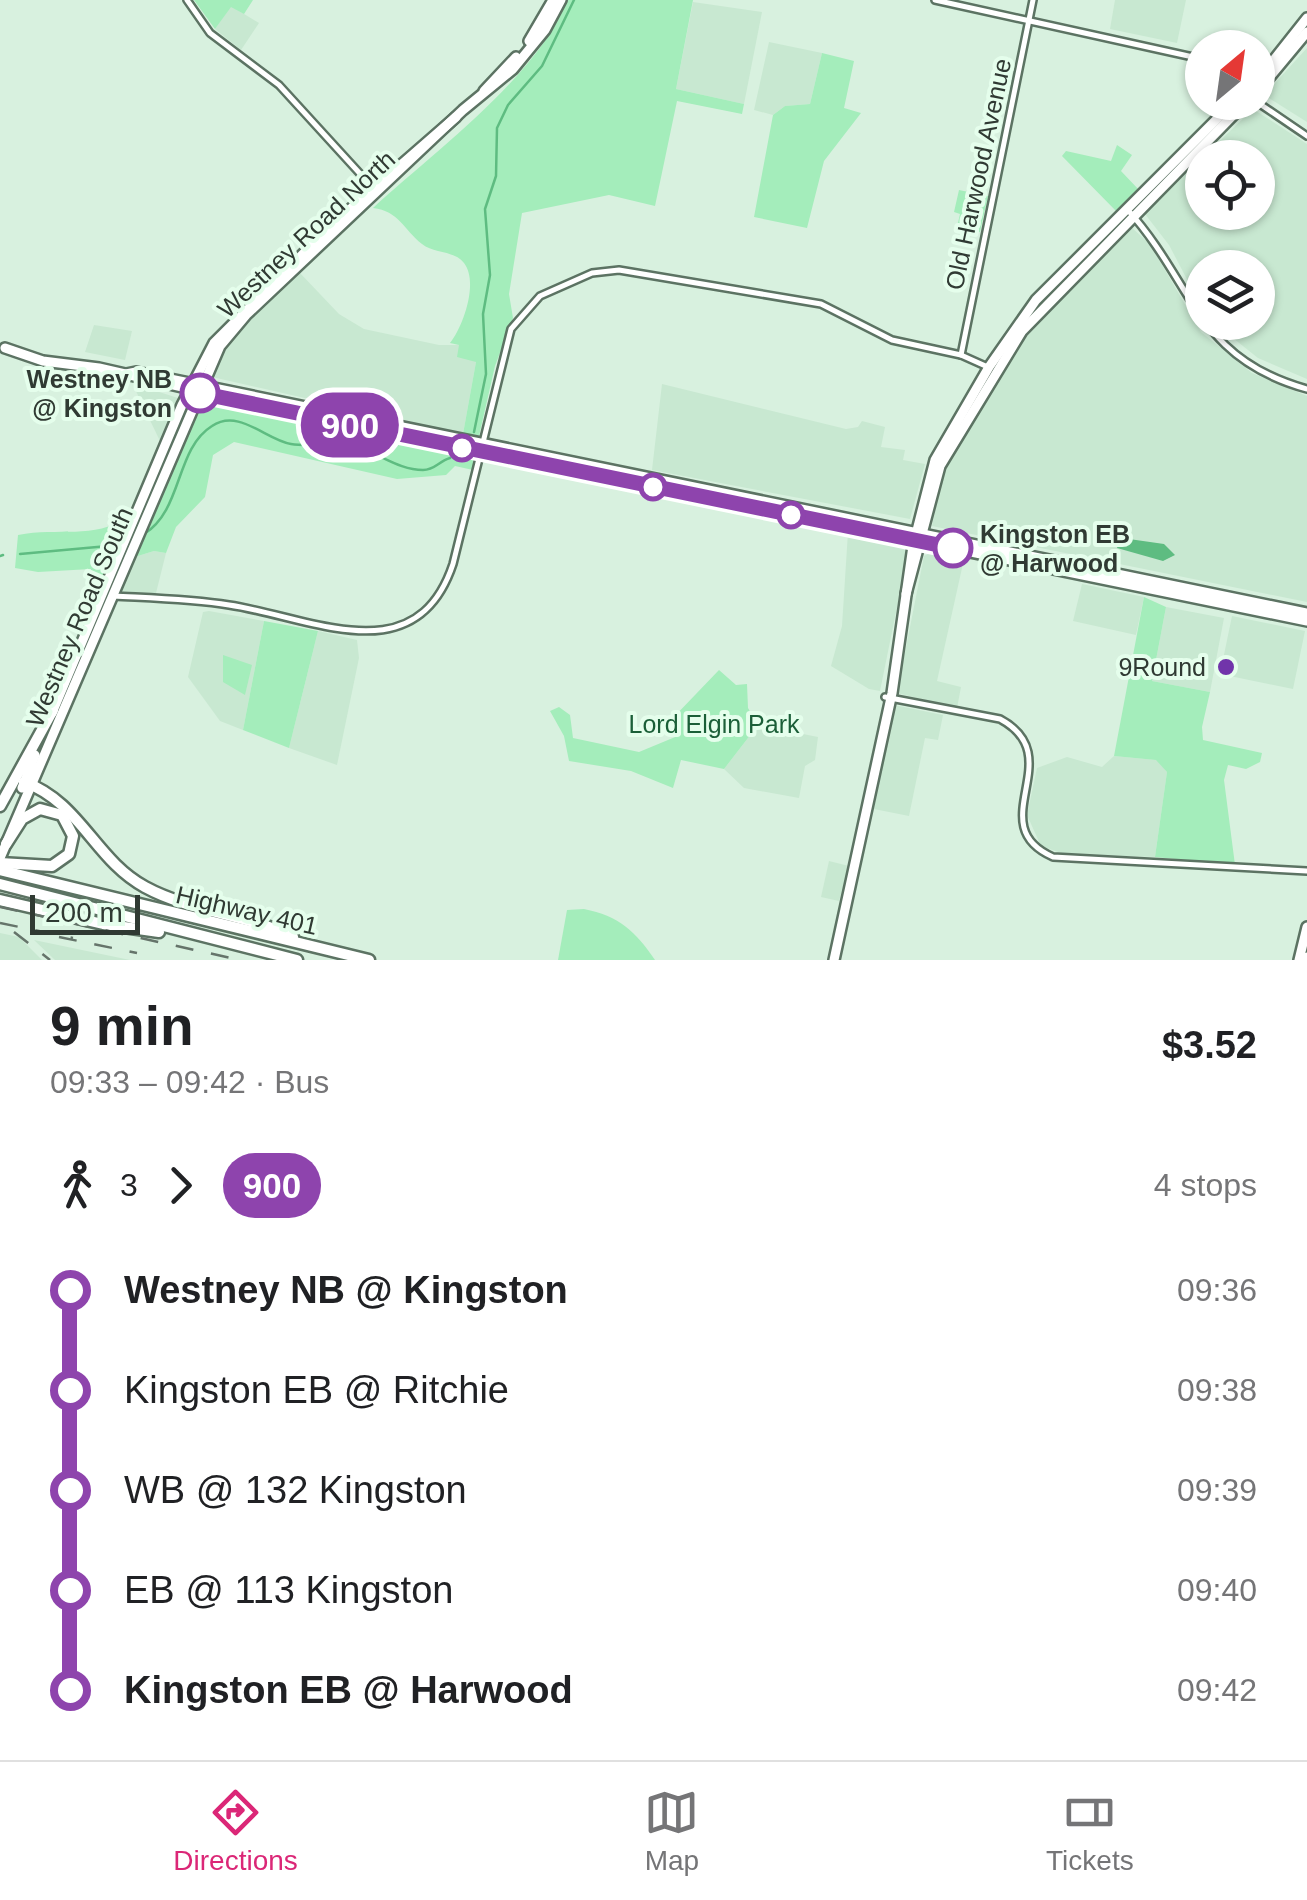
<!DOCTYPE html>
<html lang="en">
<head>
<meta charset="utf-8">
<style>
  body { margin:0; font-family:Arial,sans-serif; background:#f6f6f6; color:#202124; height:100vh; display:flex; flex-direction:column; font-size:38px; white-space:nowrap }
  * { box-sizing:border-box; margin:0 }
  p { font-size:32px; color:#757577 }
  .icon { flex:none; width:55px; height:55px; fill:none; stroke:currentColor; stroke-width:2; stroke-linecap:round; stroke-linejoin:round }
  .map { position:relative; height:960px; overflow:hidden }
  .side { display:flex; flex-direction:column; background:#fff; flex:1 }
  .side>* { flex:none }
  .badge { padding:0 20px; border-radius:32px; font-size:35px; line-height:65px }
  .needle { width:65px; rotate:29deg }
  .buttons { position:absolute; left:1185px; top:30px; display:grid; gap:20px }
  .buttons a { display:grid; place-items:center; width:90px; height:90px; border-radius:50%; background:#fff; box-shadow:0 2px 8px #0004; font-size:50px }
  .scale { position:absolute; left:30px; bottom:25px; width:110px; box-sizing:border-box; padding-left:10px; border:5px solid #303a33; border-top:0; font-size:28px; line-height:35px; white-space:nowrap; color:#303a33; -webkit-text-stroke:8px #e5feec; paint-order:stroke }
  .map>.badge { position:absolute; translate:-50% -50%; box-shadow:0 0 0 5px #fff }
  .legs { display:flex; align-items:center; gap:15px; height:110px; padding:0 50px; font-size:32px }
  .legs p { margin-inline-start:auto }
  .summary { display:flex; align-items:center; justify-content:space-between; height:170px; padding:0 50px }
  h1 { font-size:55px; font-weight:800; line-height:75px }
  ul { padding:0 50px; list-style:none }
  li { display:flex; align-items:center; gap:35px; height:100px; font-size:38px }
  li i { display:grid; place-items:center; width:15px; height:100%; margin:0 12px; background:currentColor }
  li i::after { content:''; width:25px; height:25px; margin:-12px; border:8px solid; border-radius:50%; background:#fff }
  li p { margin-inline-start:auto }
  li:first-child i { background:linear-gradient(#0000 50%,currentColor 0) }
  li:last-child i { background:linear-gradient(currentColor 50%,#0000 0) }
  .menu { display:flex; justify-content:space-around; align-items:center; height:140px; border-top:2px solid #e0e0e0; background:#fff; font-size:28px; color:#757577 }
  .menu a { display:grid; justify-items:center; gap:5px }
  .menu .selected { color:#db2777 }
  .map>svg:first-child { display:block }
  .built { fill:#c8e8d1 }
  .green { fill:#a4edbb }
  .water { fill:#5ebc81 }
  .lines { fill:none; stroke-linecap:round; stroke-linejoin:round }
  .stream { stroke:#5ebc81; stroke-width:2.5 }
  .minor-casing { stroke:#5c7363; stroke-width:10 }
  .major-casing { stroke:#5c7363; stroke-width:14 }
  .highway-casing { stroke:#5c7363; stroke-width:15 }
  .minor { stroke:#fff; stroke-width:5 }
  .major { stroke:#fff; stroke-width:9 }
  .highway { stroke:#fff; stroke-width:10 }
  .rail { stroke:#65746a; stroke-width:2.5; stroke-dasharray:18 18; stroke-linecap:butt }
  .line-1-casing { stroke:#fff; stroke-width:22 }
  .line-1 { stroke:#8e44ad; stroke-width:15 }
  .stop-1-dot { fill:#fff; stroke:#8e44ad; stroke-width:5 }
  .poi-dot { fill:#7134aa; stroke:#e5feec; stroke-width:4 }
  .labels { text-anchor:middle; stroke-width:8; stroke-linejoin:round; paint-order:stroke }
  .street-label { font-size:25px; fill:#303a33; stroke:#e5feec }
  .stop-label { font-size:25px; font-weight:bold; fill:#303a33; stroke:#e5feec; text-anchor:end }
  .poi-label { font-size:25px; fill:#303a33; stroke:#e5feec; text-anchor:end }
  .park-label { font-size:25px; fill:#1b5f38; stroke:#e5feec }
</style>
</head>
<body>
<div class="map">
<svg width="1307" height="960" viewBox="0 0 1307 960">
  <rect width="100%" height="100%" fill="#d8f1df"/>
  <g class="built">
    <path d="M 1115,0 L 1186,0 L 1177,43 L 1110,29 Z"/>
    <path d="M 693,2 L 762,12 L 744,104 L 676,89 Z"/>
    <path d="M 231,6 L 259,23 L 241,50 L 215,29 Z"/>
    <path d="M 769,42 L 822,53 L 810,104 L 785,106 L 773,115 L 754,110 Z"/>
    <path d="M 1307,48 L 1307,122 L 1264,95 Z"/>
    <path d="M 1253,109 L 1307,144 L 1307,379 L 1258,358 L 1214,323 L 1258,322 L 1258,268 L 1202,268 L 1202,308 L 1169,245 L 1145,214 L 1202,158 L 1202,212 L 1258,212 L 1258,158 L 1203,157 Z"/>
    <path d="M 1131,227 L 1150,244 L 1201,332 L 1252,373 L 1307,396 L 1307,602 L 932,526 L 943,473 L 1026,337 Z"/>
    <path d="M 300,273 L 339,314 L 364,329 L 439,345 L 459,345 L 476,362 L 463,434 L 212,377 L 224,349 L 240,328 Z"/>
    <path d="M 94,325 L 132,331 L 125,360 L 85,352 Z"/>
    <path d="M 134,384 L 178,398 L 160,441 L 134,387 Z"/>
    <path d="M 662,384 L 846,429 L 858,427 L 862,421 L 885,427 L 881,447 L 905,450 L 903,460 L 925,464 L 910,519 L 652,470 Z"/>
    <path d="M 848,532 L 898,543 L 908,553 L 880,691 L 869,689 L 831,666 L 842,626 Z"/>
    <path d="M 154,551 L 166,553 L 155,597 L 121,593 L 117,588 L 128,559 Z"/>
    <path d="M 932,552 L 964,559 L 937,681 L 961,687 L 957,708 L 897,693 L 924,556 Z"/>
    <path d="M 1082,584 L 1144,597 L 1136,635 L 1073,621 Z"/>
    <path d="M 1166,607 L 1224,618 L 1210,692 L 1152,681 Z"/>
    <path d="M 209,611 L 264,621 L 243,730 L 220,721 L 188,677 L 203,612 Z"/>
    <path d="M 1232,616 L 1305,631 L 1293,689 L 1220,674 Z"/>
    <path d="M 318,631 L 357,640 L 359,658 L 337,765 L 289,748 Z"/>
    <path d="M 894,705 L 943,715 L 938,740 L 925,738 L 909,816 L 874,809 Z"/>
    <path d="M 758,725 L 818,737 L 815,760 L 805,766 L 799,798 L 744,788 L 724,769 Z"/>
    <path d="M 1114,756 L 1157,760 L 1167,772 L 1155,857 L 1064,854 L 1041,846 L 1027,815 L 1037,768 L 1067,757 L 1102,767 Z"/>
    <path d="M 829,861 L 849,866 L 839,901 L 821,897 Z"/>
    <path d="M 0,933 L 19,937 L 42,960 L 0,960 Z"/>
    <path d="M 34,940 L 130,960 L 55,960 Z"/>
  </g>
  <g class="green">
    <path d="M 194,0 L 253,0 L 244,14 L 231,7 L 215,29 Z"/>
    <path d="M 567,0 L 693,0 L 676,89 L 744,104 L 742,114 L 677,101 L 655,206 L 609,195 L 522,213 L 509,294 L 513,318 L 495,366 L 479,436 L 463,434 L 476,362 L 457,357 L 459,345 L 450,343 C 463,327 479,282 464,263 C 454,250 434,254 422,244 C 403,229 399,211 373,208 C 433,153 539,75 567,0 Z"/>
    <path d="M 822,53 L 854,61 L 844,108 L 861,113 L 824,161 L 807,228 L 754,217 L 773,115 L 785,106 L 810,104 Z"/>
    <path d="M 1117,145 L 1132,155 L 1121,171 L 1139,190 L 1117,212 L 1062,156 L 1066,151 L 1111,161 Z"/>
    <path d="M 959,190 L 988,196 L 980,232 L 957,227 L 960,214 L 954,212 Z"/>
    <path d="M 204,398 L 469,453 L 474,458 L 473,470 L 455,466 L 446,475 L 397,479 L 234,442 L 213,455 L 205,497 L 176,527 L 166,553 L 154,551 L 128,559 Z"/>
    <path d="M 128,517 L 98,590 L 87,589 L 91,569 L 38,572 L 15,568 L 18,535 C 59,527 93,540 128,517 Z"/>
    <path d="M 1144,597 L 1166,607 L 1152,681 L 1210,692 L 1202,727 L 1203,740 L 1262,753 L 1260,762 L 1246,769 L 1228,765 L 1224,780 L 1235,865 L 1155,857 L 1167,772 L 1156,760 L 1114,756 Z"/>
    <path d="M 264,621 L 318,631 L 289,748 L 243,730 Z"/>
    <path d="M 223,655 L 252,665 L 245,695 L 223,682 Z"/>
    <path d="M 719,670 L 736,685 L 747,684 L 748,708 L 758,725 L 724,769 L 681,760 L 673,788 L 631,771 L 569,761 L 564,736 L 550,711 L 559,707 L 570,715 L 573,738 L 639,752 L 680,735 L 672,719 Z"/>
    <path d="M 584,909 C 619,916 635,931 655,960 L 558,960 L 567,910 Z"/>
  </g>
  <path class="water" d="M 1129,539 L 1164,544 L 1175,555 L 1163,561 L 1117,548 L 1119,541 Z"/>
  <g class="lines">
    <g class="stream">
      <path d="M 474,432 L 486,374 L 483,314 L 490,275 L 485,209 L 496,176 L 497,128 L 508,105 L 542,66 L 574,0"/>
      <path d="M 144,534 C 183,510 175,449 212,426 C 239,408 266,440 291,444 C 311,447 332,442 352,446 C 377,451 397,470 423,470 C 435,470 439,461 450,458"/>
      <path d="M 20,554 L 119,545"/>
      <path d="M 0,556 L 3,555"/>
    </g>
    <g class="minor-casing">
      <g id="minor">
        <path d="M 187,0 L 210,33 L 279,85 L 374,189"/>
        <path d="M 935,0 L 1202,59"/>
        <path d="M 1257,102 L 1307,136"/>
        <path d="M 1127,209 C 1195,284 1195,358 1307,389"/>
        <path d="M 961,355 L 1033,0"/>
        <path d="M 114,596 C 151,598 192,599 229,605 C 311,617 416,675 453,564 L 511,329 L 540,296 L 592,273 L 619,270 L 821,304 L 892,340 L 961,355 L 990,368"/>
        <path d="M 885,697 L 1000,719 C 1071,757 980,825 1053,857 L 1307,871"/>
      </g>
    </g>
    <g class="major-casing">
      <g id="major">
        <path d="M 529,41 L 553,0"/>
        <path d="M 1258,80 L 1307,18"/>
        <path d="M 484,91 L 516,57"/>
        <path d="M 1258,91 L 1307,32"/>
        <path d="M 5,348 L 43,361 L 99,368 L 336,422 L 1307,621"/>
        <path d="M 126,374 L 136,372 L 1307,613"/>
        <path d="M 906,594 L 940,466 L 1022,331 L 1246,102"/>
        <path d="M 52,713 L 182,405 L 214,343 L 331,226 L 456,117"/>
        <path d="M 22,788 L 35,755"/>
        <path d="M 0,858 L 220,346 L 246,315 L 463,110 L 513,69 L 545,30 L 561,0"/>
        <path d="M 834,960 L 892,693 L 913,546 L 935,460 L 989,367 L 1036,300 L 1234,102"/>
        <path d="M 1299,960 L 1307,927"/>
        <path d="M 1306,960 L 1307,957"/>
      </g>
    </g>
    <g class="highway-casing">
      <g id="highway">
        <path d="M 24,782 C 80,802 95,860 145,887 C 191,912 247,914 293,937"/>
        <path d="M 0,806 L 53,710"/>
        <path d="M 0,863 L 52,866 L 69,854 L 73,836 L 62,815 L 40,809 L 22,819 L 6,844"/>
        <path d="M 0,870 L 369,960"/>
        <path d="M 0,884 L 297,960"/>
        <path d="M 0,900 L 103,924 L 159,932"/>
      </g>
    </g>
    <use href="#minor" class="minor"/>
    <use href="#major" class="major"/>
    <use href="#highway" class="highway"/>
    <g class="rail">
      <path d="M 0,907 L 240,960"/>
      <path d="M 0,923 L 73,938"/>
      <path d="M 14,932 L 50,960"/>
      <path d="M 59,937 L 137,953"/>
    </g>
  </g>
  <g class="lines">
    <g class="line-1-casing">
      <path id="line-1" d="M 200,393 L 953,548"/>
    </g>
    <use href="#line-1" class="line-1"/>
  </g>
  <g class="stop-1-dot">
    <circle cx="200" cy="393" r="18"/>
    <circle cx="462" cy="448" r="12"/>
    <circle cx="653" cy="487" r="12"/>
    <circle cx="791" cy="515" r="12"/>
    <circle cx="953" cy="548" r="18"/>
  </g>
  <circle class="poi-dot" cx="1226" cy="667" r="10"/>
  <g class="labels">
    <g class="street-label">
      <text transform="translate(978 174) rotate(-78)" y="9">Old Harwood Avenue</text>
      <text transform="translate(306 234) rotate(-43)" y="9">Westney Road North</text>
      <text transform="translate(79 617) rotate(-67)" y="9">Westney Road South</text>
      <text transform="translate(247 910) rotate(13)" y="9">Highway 401</text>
    </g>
    <g class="stop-label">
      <text x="172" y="388">Westney NB<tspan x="172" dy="29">@ Kingston</tspan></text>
      <text x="980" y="543" text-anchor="start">Kingston EB<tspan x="980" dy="29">@ Harwood</tspan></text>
    </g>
    <g class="poi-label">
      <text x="1206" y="676">9Round</text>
    </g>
    <g class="park-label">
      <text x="714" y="733">Lord Elgin Park</text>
    </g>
  </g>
</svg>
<div class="buttons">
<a><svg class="needle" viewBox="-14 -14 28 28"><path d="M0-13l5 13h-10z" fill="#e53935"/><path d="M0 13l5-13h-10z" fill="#757577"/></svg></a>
<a><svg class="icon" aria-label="locate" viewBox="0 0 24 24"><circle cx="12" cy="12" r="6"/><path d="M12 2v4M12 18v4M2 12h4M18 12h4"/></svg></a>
<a><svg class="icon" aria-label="layers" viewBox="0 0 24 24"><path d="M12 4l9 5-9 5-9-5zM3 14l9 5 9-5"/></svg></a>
</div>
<div class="scale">200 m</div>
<b class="badge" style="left:350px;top:425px;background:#8e44ad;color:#fff">900</b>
</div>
<section class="side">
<div class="summary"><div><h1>9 min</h1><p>09:33 – 09:42 · Bus</p></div><b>$3.52</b></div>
<div class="legs"><svg class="icon" aria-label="walk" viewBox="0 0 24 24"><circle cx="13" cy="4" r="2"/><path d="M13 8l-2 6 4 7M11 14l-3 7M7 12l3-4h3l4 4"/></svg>3<svg class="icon" aria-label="forward" viewBox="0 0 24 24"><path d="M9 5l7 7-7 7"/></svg><b class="badge" style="background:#8e44ad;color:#fff">900</b><p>4 stops</p></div>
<ul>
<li><i style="color:#8e44ad"></i><b>Westney NB @ Kingston</b><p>09:36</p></li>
<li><i style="color:#8e44ad"></i><span>Kingston EB @ Ritchie</span><p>09:38</p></li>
<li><i style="color:#8e44ad"></i><span>WB @ 132 Kingston</span><p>09:39</p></li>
<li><i style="color:#8e44ad"></i><span>EB @ 113 Kingston</span><p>09:40</p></li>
<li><i style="color:#8e44ad"></i><b>Kingston EB @ Harwood</b><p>09:42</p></li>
</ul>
</section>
<nav class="menu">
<a class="selected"><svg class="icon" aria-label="directions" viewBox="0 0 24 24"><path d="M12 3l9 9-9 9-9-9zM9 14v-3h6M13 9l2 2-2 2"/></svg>Directions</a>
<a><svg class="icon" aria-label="map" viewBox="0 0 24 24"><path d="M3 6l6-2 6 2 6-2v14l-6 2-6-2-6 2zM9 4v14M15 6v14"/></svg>Map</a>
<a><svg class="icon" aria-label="tickets" viewBox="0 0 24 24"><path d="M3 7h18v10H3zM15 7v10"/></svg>Tickets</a>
</nav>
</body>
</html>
